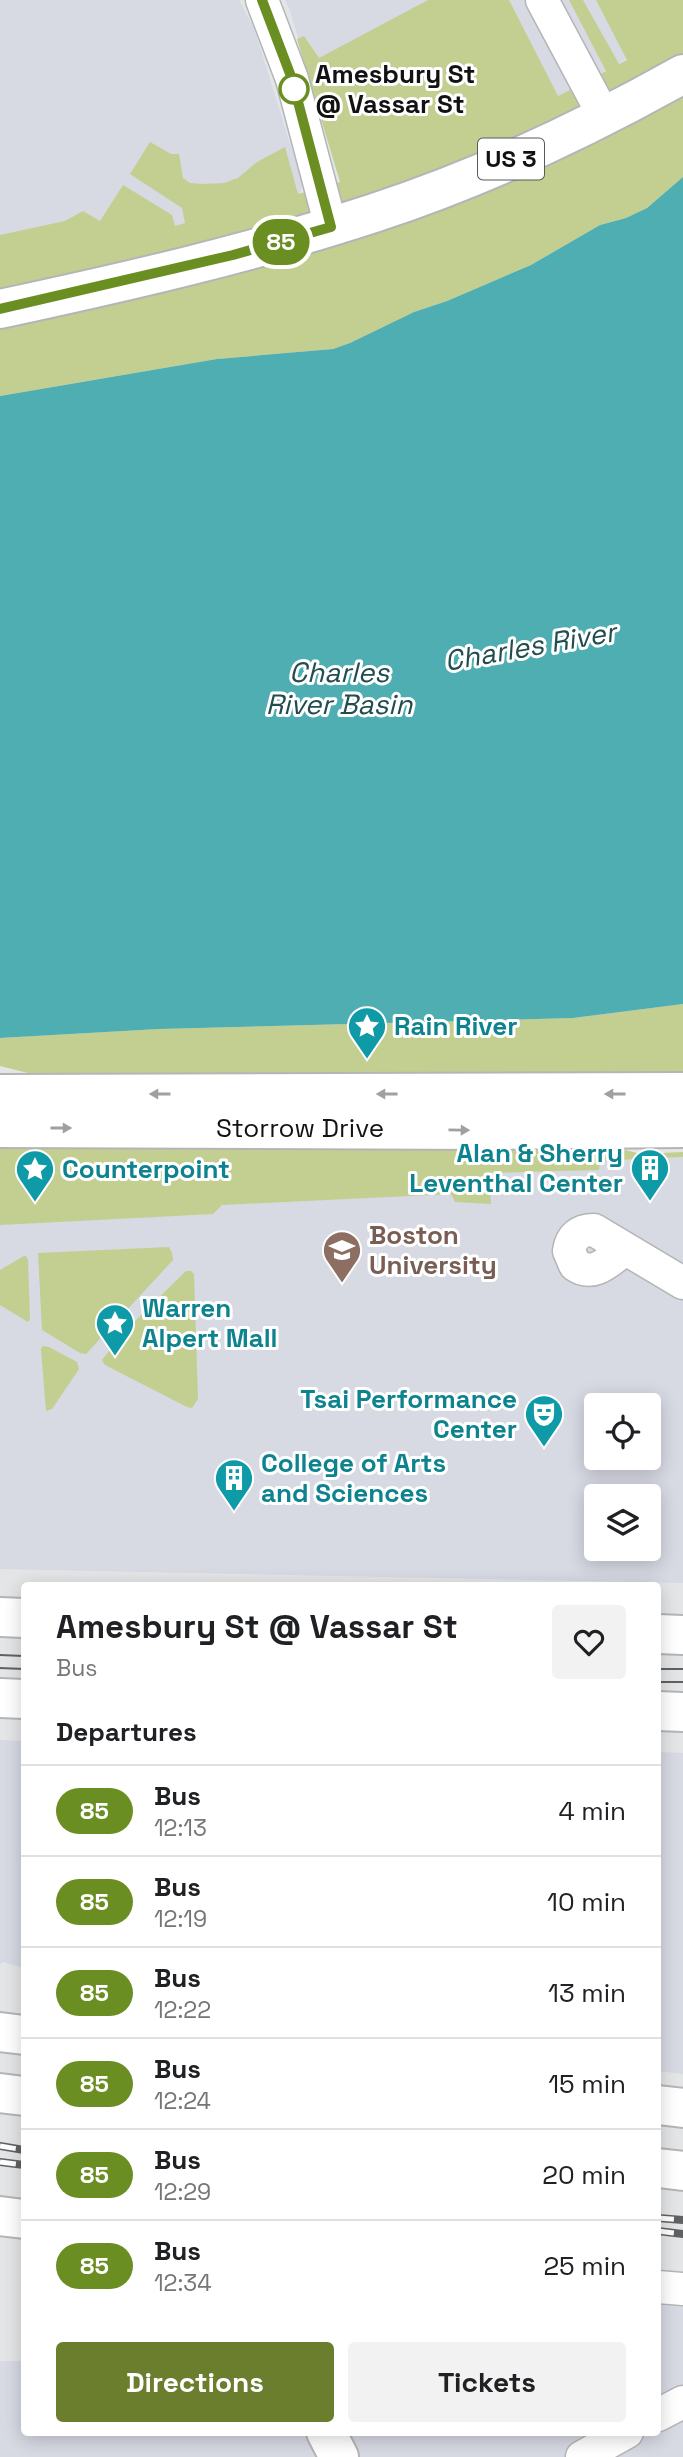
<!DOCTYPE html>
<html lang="en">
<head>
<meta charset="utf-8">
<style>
  body { margin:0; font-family:"Space Grotesk",sans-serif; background:#f2f2f2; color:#202124; height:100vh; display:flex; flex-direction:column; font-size:26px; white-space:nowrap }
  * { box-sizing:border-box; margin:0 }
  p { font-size:23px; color:#757577 }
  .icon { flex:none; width:38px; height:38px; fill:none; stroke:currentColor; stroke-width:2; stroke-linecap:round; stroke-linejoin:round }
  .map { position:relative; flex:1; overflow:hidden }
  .drawer { position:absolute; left:21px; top:1582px; width:640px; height:854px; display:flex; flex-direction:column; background:#fff; border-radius:7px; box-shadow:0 4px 18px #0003 }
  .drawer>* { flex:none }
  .badge { padding:0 14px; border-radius:23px; font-size:24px; line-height:46px }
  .tools { position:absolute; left:584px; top:1393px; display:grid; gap:14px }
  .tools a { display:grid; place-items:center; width:77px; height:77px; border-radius:7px; background:#fff; box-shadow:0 4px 18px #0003; font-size:35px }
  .map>.badge { position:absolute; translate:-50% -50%; box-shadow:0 0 0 4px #fff }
  h2 { padding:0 35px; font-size:26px; line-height:63px }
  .round { display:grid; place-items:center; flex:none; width:74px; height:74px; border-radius:7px; background:#f2f2f2 }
  .headline { display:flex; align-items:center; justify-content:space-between; height:119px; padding:0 35px }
  h1 { font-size:33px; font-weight:600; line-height:52px }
  .button { display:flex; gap:14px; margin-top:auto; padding:14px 35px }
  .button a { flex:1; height:80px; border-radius:7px; background:#6b7e2d; color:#fff; font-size:28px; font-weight:600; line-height:80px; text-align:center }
  .button a+a { background:#f2f2f2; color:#202124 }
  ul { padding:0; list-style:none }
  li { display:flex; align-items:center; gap:21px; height:91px; padding:0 35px; border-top:2px solid #e0e0e0 }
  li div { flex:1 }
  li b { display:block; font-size:26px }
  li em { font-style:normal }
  li .badge { min-width:77px; font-weight:700; text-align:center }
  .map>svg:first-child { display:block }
  .built { fill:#d7d9e3; fill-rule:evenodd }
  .green { fill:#c2cf90 }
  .water { fill:#4eaeb1 }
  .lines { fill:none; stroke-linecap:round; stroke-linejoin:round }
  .minor-casing { stroke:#b4b5b7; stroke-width:35 }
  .major-casing { stroke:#b4b5b7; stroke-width:42 }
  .highway-casing { stroke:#b4b5b7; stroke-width:42 }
  .minor { stroke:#fff; stroke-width:32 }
  .major { stroke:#fff; stroke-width:38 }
  .highway { stroke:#fff; stroke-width:38 }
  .tram { stroke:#616162; stroke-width:2 }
  .rail-casing { stroke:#616162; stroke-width:8 }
  .rail { stroke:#fff; stroke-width:5; stroke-dasharray:16; stroke-linecap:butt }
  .oneway { fill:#a0a0a1 }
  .line-casing { stroke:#fff; stroke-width:16 }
  .line { stroke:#6b8e23; stroke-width:10 }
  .stop-dot { fill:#fff; stroke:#6b8e23; stroke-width:3.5 }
  .labels { text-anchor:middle; stroke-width:6; stroke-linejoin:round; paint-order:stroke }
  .shield { fill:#fff; stroke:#59595a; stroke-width:2 }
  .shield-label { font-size:24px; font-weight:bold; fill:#121213 }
  .stop-label { font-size:26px; font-weight:bold; fill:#121213; stroke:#fff; text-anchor:start }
  .culture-label { font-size:26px; font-weight:bold; fill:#0d838f; stroke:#fff; text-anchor:start }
  .street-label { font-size:26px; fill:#121213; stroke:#fff }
  .education-label { font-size:26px; font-weight:bold; fill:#785e54; stroke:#fff; text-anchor:start }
  .water-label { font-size:28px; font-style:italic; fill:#224d4f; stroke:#fff }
</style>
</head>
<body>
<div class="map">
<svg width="683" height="2457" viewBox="0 0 683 2457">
  <rect width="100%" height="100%" fill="#e4e5e7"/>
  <g class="built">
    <path d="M 0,0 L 239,0 L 254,28 L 303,185 L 298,199 L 290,203 L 0,262 Z"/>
    <path d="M 285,0 L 683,0 L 683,29 L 556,97 L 338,167 L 290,11 Z"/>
    <path d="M 683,1157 L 683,1583 L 0,1569 L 0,1163 L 630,1160 ZM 597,1405 L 649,1405 L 649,1458 L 597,1458 ZM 597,1496 L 649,1496 L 649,1549 L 597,1549 Z"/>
    <path d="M 0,1740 L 24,1741 L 24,1968 L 3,1962 L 0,1964 Z"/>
    <path d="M 658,1752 L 683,1753 L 683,2074 L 658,2071 Z"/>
    <path d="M 658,2305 L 683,2307 L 683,2457 L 0,2457 L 0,2361 L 24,2361 L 24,2432 L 658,2432 Z"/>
  </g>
  <g class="green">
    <path d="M 428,0 L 509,0 L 558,96 L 606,71 L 569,0 L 583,0 L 619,64 L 627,60 L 596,0 L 683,0 L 683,177 L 647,208 L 626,218 L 600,225 L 531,265 L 447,301 L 414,312 L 350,343 L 333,349 L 217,359 L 0,396 L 0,235 L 65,221 L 83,211 L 100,221 L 123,185 L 172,215 L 175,226 L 185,223 L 182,208 L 130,174 L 150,142 L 171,154 L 179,154 L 183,178 L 190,183 L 203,184 L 224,183 L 238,178 L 257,162 L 285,147 L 298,194 L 340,182 L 297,39 L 304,36 L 319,58 Z"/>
    <path d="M 683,1004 L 683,1075 L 44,1077 L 0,1066 L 0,1038 L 159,1029 L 573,1018 Z"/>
    <path d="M 0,1140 L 609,1146 L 641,1154 L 683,1152 L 683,1157 L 600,1161 L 599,1170 L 489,1173 L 491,1204 L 455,1202 L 451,1194 L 222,1205 L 213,1214 L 0,1225 Z"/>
    <path d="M 169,1247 L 172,1253 L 173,1260 L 86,1354 L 80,1353 L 42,1330 L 38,1253 Z"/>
    <path d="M 24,1256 L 26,1256 L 28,1260 L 30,1319 L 28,1322 L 0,1305 L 0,1270 Z"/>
    <path d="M 186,1271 L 191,1271 L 194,1274 L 198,1399 L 192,1408 L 187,1407 L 105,1365 L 102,1360 L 123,1333 Z"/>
    <path d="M 43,1346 L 49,1347 L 77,1362 L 79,1369 L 52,1409 L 46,1411 L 41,1349 Z"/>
  </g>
  <path class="water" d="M 683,177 L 683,1004 L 573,1018 L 159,1029 L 0,1038 L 0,396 L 217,359 L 333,349 L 350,343 L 414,312 L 447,301 L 531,265 L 600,225 L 626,218 L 647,208 Z"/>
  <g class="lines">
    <g class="minor-casing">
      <g id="minor">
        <path d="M 262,0 L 292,79 L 331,227"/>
        <path d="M 542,0 L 604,116"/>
        <path d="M 625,1249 C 609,1261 594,1278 575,1265 L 569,1251 C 571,1237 579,1230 594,1230 L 683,1283"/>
        <path d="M 658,2287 L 683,2289"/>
        <path d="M 658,2415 L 683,2402"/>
        <path d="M 582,2457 L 627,2432"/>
      </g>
    </g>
    <g class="major-casing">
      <g id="major">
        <path d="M 0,1617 L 24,1618"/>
        <path d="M 658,1634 L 683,1635"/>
        <path d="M 0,1698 L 24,1699"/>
        <path d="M 658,1711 L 683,1712"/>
      </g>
    </g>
    <g class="highway-casing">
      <g id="highway">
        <path d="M 0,309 C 126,282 252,253 374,213 C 481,178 585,129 683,74"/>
        <path d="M 0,1094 L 683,1092"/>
        <path d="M 0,1128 L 492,1130 L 683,1128"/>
        <path d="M 0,2032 L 24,2035"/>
        <path d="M 0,2093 L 24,2096"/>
        <path d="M 658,2105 L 683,2108"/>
        <path d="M 658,2168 L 683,2171"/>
        <path d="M 0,2216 L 24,2219"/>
        <path d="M 326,2432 L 339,2457"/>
      </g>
    </g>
    <use href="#minor" class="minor"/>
    <use href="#major" class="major"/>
    <use href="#highway" class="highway"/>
    <g class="tram">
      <path d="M 0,1655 L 24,1656"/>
      <path d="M 0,1668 L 24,1669"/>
      <path d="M 658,1669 L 683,1669"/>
      <path d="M 658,1682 L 683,1682"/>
    </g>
    <g class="rail-casing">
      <g id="rail">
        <path d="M 0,2146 L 24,2150"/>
        <path d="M 0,2162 L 24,2165"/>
        <path d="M 658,2218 L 683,2220"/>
        <path d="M 658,2231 L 683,2234"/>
      </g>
    </g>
    <use href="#rail" class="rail"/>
  </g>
  <defs><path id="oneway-solid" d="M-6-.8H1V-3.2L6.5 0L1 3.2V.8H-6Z" transform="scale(1.75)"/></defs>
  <g class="oneway">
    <use href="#oneway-solid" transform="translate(160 1094) rotate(-180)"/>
    <use href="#oneway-solid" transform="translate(387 1094) rotate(-180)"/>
    <use href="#oneway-solid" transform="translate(615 1094) rotate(180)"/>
    <use href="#oneway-solid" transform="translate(61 1128)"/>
    <use href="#oneway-solid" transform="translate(459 1130) rotate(1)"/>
  </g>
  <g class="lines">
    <g class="line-casing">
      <path id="line" d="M 0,309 L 233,255 L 331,227 L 292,79 L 262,0"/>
    </g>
    <use href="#line" class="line"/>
  </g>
  <defs>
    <g id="sight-pin" transform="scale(2.0125)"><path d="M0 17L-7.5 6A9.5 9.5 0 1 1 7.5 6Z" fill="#0f9aa8" stroke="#fff"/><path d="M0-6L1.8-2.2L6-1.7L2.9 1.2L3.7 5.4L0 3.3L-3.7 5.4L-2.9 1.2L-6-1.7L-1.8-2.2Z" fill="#fff"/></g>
    <g id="building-pin" transform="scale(2.0125)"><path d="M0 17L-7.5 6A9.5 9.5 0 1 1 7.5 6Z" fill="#0f9aa8" stroke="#fff"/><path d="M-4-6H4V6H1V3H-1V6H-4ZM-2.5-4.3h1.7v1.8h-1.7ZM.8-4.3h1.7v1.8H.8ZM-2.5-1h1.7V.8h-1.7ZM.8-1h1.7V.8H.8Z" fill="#fff"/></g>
    <g id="university-pin" transform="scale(2.0125)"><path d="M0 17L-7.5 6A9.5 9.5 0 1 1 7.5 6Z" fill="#8d6e63" stroke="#fff"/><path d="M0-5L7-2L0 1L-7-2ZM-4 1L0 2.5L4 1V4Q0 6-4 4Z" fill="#fff"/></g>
    <g id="theatre-pin" transform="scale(2.0125)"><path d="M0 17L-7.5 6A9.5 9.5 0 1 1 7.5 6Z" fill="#0f9aa8" stroke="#fff"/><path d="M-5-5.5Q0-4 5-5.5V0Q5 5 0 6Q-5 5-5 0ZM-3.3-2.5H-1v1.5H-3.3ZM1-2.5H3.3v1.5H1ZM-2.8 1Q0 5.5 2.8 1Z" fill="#fff"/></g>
  </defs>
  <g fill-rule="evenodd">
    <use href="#sight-pin" x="367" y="1026"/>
    <use href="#building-pin" x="650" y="1168"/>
    <use href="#sight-pin" x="35" y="1169"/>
    <use href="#university-pin" x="342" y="1250"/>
    <use href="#sight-pin" x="115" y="1323"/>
    <use href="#theatre-pin" x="544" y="1414"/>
    <use href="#building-pin" x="234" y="1478"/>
  </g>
  <circle class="stop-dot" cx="294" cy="89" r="14"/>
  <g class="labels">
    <rect class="shield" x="478" y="138.5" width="66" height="41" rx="5"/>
    <g class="shield-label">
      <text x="511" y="167">US 3</text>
    </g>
    <g class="stop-label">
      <text x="315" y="83">Amesbury St<tspan x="315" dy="30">@ Vassar St</tspan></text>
    </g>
    <g class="culture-label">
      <text x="394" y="1035">Rain River</text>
      <text x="623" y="1162" text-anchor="end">Alan &amp; Sherry<tspan x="623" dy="30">Leventhal Center</tspan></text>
      <text x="62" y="1178">Counterpoint</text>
      <text x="142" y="1317">Warren<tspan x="142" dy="30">Alpert Mall</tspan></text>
      <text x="517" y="1408" text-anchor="end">Tsai Performance<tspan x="517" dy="30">Center</tspan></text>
      <text x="261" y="1472">College of Arts<tspan x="261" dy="30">and Sciences</tspan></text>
    </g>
    <g class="street-label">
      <text x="300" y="1137">Storrow Drive</text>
    </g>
    <g class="education-label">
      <text x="369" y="1244">Boston<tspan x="369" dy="30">University</tspan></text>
    </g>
    <g class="water-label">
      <text transform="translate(530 646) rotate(-10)" y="10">Charles River</text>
      <text x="339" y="682">Charles<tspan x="339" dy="32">River Basin</tspan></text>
    </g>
  </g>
</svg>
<div class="tools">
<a><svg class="icon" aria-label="locate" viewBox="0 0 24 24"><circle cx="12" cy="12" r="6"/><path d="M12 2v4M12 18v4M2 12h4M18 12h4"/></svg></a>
<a><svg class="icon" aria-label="layers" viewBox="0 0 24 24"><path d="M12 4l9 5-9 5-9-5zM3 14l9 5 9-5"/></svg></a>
</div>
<b class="badge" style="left:281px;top:242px;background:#6b8e23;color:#fff">85</b>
<section class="drawer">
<div class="headline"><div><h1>Amesbury St @ Vassar St</h1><p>Bus</p></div><a class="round"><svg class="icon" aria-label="heart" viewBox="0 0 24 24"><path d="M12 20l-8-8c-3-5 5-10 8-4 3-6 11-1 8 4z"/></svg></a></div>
<h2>Departures</h2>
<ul>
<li><span class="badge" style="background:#6b8e23;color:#fff">85</span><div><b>Bus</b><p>12:13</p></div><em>4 min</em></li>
<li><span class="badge" style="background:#6b8e23;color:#fff">85</span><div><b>Bus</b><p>12:19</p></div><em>10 min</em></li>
<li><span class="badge" style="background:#6b8e23;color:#fff">85</span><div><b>Bus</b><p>12:22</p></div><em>13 min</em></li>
<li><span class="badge" style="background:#6b8e23;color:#fff">85</span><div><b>Bus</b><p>12:24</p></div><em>15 min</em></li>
<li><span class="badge" style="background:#6b8e23;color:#fff">85</span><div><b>Bus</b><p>12:29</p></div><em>20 min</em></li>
<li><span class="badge" style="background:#6b8e23;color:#fff">85</span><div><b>Bus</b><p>12:34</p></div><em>25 min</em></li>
</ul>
<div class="button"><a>Directions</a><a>Tickets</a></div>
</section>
</div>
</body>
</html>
